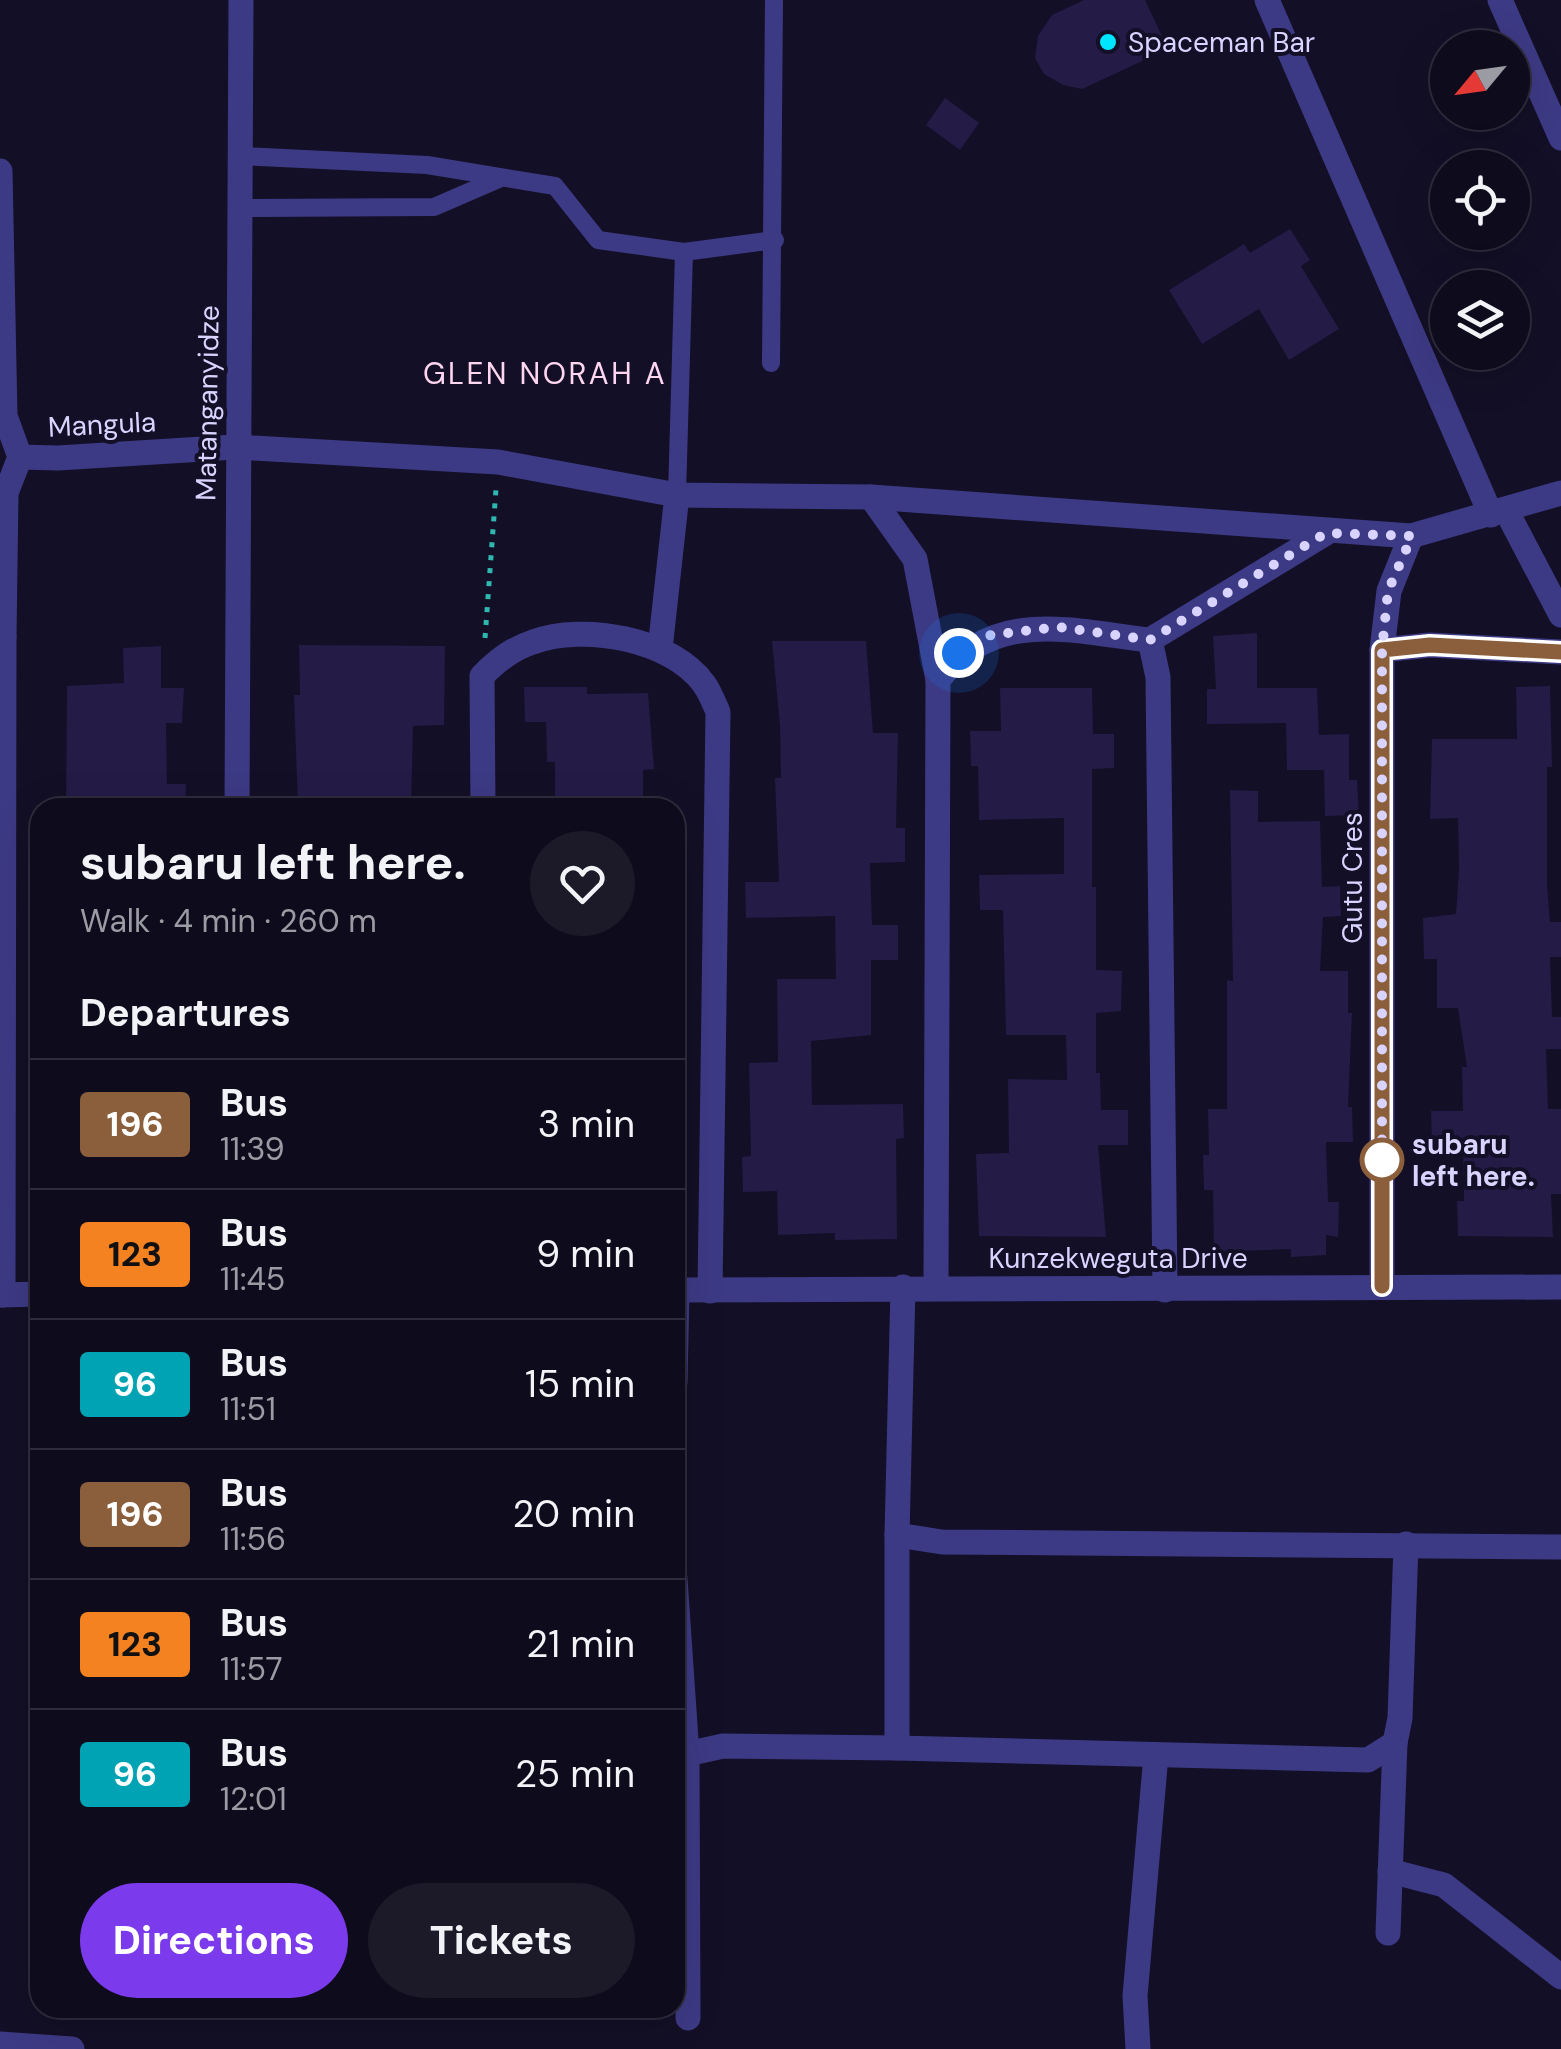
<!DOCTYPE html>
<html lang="en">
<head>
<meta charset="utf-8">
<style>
  body { margin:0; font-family:"DM Sans",sans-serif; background:#1c1929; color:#f1f3f6; height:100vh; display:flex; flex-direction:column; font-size:38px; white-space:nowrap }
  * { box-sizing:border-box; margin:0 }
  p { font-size:32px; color:#9b9ba3 }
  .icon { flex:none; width:55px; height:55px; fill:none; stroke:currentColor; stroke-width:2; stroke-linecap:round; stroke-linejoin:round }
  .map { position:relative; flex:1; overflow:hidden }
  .sheet { position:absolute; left:30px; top:798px; width:655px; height:1220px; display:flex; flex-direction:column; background:#0e0b1c; border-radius:30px; box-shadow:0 10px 40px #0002,0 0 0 2px #2e2b3b }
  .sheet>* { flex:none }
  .badge { padding:0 20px; border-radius:8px; font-size:35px; line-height:65px }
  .needle { width:65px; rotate:241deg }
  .fabs { position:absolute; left:1430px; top:30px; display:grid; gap:20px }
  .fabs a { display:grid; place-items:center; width:100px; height:100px; border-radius:50%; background:#0e0b1c; box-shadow:0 10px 40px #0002,0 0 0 2px #2e2b3b; font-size:50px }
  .you { position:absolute; width:50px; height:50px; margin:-25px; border:8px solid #fff; border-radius:50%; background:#1a73e8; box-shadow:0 0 0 15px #1a73e833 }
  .map>.badge { position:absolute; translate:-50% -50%; box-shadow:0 0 0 5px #fff }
  h2 { padding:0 50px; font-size:38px; line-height:90px }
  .round { display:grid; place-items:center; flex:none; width:105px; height:105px; border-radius:52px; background:#1c1929 }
  .headline { display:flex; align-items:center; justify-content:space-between; height:170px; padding:0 50px }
  h1 { font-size:48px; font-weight:700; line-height:75px }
  .button { display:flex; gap:20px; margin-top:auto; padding:20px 50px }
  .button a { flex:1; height:115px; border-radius:60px; background:#7c3aed; color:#fff; font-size:40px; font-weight:700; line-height:115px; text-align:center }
  .button a+a { background:#1c1929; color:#f1f3f6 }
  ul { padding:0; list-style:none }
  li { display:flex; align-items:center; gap:30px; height:130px; padding:0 50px; border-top:2px solid #2e2b3b }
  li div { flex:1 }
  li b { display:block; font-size:38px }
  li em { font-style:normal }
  li .badge { min-width:110px; font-weight:700; text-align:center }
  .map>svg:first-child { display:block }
  .building { fill:#241b47 }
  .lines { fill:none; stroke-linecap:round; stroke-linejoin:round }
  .path { stroke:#2fb8b0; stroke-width:5; stroke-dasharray:5 8; stroke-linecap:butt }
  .lane { stroke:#3d3a85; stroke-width:18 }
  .street { stroke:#3d3a85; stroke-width:25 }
  .line-casing { stroke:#fff; stroke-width:22 }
  .line { stroke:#8b5e3c; stroke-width:15 }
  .walk { stroke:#d9d4ff; stroke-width:10; stroke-dasharray:0 18 }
  .poi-dot { fill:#00e5ff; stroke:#130f26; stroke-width:4 }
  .stop-dot { fill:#fff; stroke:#8b5e3c; stroke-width:5 }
  .labels { text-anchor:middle; stroke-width:8; stroke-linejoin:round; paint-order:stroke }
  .poi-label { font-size:28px; fill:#d9d4ff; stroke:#130f26; text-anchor:start }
  .street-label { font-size:28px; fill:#d9d4ff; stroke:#130f26 }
  .stop-label { font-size:28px; font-weight:bold; fill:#d9d4ff; stroke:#130f26; text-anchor:start }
  .neighbourhood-label { font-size:30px; letter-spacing:2.5px; fill:#ffd6f0; stroke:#130f26 }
</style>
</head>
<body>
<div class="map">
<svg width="1561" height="2049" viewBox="0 0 1561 2049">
  <rect width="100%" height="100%" fill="#130f26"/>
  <g class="building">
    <path d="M 1084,0 L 1145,0 L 1168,49 L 1082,89 L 1063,85 L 1044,74 L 1035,58 L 1038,36 L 1052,15 Z"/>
    <path d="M 945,98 L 979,123 L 960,150 L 926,125 Z"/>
    <path d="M 1290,229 L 1310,260 L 1301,266 L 1339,329 L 1289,360 L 1259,309 L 1202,344 L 1169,290 L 1244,244 L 1250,253 Z"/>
    <path d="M 1257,633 L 1257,688 L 1317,688 L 1319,735 L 1349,734 L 1349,780 L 1357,780 L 1359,815 L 1325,816 L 1324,770 L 1287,770 L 1286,723 L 1207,724 L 1207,689 L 1216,689 L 1213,636 Z"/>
    <path d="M 772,641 L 866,641 L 873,733 L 898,733 L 896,828 L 905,828 L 905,862 L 870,863 L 872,925 L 898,925 L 898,960 L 871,960 L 871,1035 L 811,1041 L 812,1105 L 903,1104 L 904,1138 L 896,1139 L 897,1239 L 835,1240 L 835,1233 L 778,1235 L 777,1191 L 743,1192 L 742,1157 L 751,1156 L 749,1063 L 778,1062 L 777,979 L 836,979 L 835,916 L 746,918 L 745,882 L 779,882 L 775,778 L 781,778 L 780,726 Z"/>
    <path d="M 299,645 L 445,646 L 444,725 L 413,726 L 411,808 L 298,808 L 294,695 L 300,695 Z"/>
    <path d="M 161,646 L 161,688 L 184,688 L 182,723 L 166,723 L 167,784 L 186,784 L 185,808 L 66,808 L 67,686 L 124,683 L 123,648 Z"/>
    <path d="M 1550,686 L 1552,767 L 1547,767 L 1547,884 L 1550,922 L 1561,922 L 1561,957 L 1550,957 L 1552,1017 L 1561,1017 L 1561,1049 L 1546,1049 L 1548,1109 L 1561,1109 L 1561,1194 L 1551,1194 L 1553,1237 L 1458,1236 L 1457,1201 L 1464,1201 L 1463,1146 L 1432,1147 L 1431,1111 L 1463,1111 L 1462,1067 L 1467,1067 L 1458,1008 L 1437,1008 L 1437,959 L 1424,959 L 1423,918 L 1456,914 L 1459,870 L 1458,818 L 1430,819 L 1432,739 L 1517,739 L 1516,687 Z"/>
    <path d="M 524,687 L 587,687 L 587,694 L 648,693 L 654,769 L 643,770 L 643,808 L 555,808 L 555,762 L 547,762 L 546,722 L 525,722 Z"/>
    <path d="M 1000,688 L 1092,688 L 1093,734 L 1114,734 L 1114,768 L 1092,769 L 1092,887 L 1096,887 L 1096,970 L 1122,971 L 1121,1011 L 1096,1013 L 1096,1073 L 1100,1073 L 1101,1110 L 1128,1110 L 1128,1145 L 1098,1145 L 1106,1237 L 979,1236 L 976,1154 L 1009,1153 L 1008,1079 L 1067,1080 L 1066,1035 L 1006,1035 L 1003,910 L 980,910 L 979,875 L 1064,874 L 1064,818 L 979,820 L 978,766 L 971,766 L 970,731 L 1001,731 Z"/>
    <path d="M 1230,790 L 1258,791 L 1258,822 L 1320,821 L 1322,887 L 1340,886 L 1341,916 L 1323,917 L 1320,971 L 1348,971 L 1348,1013 L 1352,1013 L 1348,1107 L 1352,1107 L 1353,1142 L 1326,1142 L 1328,1202 L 1339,1202 L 1338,1237 L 1326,1235 L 1326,1255 L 1291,1257 L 1291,1249 L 1214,1252 L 1213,1190 L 1204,1190 L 1203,1155 L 1209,1155 L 1208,1109 L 1227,1109 L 1227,980 L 1233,981 Z"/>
  </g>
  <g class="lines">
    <path class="path" d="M 485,638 L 496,489"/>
    <g class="lane">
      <path d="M 241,156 L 427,165 L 555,186 L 598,240 L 684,252"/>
      <path d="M 242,208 L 434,207 L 501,178"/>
      <path d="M 771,363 L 774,0"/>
      <path d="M 677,495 L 684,252 L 775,240"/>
    </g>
    <g class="street">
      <path d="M 1267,0 L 1491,515"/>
      <path d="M 1500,0 L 1561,138"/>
      <path d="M 0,171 L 5,416 L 20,457 L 58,458 L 235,447 L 498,462 L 677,495 L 871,497 L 1411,536 L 1561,493"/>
      <path d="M 871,497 L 915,559 L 938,680"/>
      <path d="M 1507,512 L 1561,615"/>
      <path d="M 0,637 L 4,637 L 3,1295"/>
      <path d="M 4,637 L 6,493 L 20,457"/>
      <path d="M 1150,640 L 1326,533"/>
      <path d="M 660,649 L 677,495"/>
      <path d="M 1382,650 L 1389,591 L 1411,536"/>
      <path d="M 237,808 L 241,0"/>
      <path d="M 483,808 L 482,676 C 498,660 512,649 533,642 C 584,623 672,639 704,684 C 710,692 714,703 718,712 L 710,1291"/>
      <path d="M 936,1286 L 938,680 C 995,607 1070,631 1150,640 L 1158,677 L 1165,1290"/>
      <path d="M 1382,1286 L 1382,650 L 1430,645 L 1561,652"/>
      <path d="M 903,1287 L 897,1535 L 942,1542 L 1561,1547"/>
      <path d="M 675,1290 L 1561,1287"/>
      <path d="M 0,1295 L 40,1294"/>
      <path d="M 675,1382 L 677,1290"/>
      <path d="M 897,1535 L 897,1748"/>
      <path d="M 675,1579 L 687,1754 L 723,1746 L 897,1748 L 1368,1760 L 1395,1743 L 1400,1718 L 1406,1544"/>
      <path d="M 675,1756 L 687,1754 L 688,2018"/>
      <path d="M 1390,1871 L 1444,1885 L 1561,1977"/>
      <path d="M 1388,1933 L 1395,1743"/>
      <path d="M 0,2044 L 72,2049"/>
      <path d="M 1138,2049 L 1135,1996 L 1156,1755"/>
    </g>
  </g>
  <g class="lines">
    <g class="line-casing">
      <path id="line" d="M 1382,1286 L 1382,650 L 1430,645 L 1561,652"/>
    </g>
    <use href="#line" class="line"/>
    <path class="walk" d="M 959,653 L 991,635 L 1058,627 L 1150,640 L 1326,533 L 1412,536 L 1388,591 L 1382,650 L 1382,1167 L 1382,1160"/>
  </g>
  <circle class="poi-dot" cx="1108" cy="42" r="10"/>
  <circle class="stop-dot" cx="1382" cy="1160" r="20"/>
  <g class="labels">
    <g class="poi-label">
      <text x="1128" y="52">Spaceman Bar</text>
    </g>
    <g class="street-label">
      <text transform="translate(207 403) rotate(-89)" y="10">Matanganyidze</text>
      <text transform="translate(102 424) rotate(-3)" y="10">Mangula</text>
      <text transform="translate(1352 878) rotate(-90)" y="10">Gutu Cres</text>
      <text x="1118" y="1268">Kunzekweguta Drive</text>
    </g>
    <g class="stop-label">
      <text x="1412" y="1154">subaru<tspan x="1412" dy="32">left here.</tspan></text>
    </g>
    <g class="neighbourhood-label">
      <text x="545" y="384">GLEN NORAH A</text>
    </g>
  </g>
</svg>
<div class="fabs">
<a><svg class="needle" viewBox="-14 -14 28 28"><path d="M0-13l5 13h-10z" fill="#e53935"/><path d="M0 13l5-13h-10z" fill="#9b9ba3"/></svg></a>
<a><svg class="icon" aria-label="locate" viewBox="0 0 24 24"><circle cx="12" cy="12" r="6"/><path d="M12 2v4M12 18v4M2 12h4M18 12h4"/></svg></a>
<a><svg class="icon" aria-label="layers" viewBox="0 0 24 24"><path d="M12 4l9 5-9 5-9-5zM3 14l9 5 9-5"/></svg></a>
</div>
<div class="you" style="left:959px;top:653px"></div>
<section class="sheet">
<div class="headline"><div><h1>subaru left here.</h1><p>Walk · 4 min · 260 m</p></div><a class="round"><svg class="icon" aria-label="heart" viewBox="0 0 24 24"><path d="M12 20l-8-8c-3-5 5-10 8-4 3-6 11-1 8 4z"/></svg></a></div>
<h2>Departures</h2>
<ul>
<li><span class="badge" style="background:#8b5e3c;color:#fff">196</span><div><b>Bus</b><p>11:39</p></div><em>3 min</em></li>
<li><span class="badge" style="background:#f58220;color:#111">123</span><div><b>Bus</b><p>11:45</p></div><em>9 min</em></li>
<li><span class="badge" style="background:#00a3b4;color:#fff">96</span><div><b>Bus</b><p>11:51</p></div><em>15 min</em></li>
<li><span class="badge" style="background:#8b5e3c;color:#fff">196</span><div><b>Bus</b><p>11:56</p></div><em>20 min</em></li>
<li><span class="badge" style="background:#f58220;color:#111">123</span><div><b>Bus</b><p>11:57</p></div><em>21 min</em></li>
<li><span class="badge" style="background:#00a3b4;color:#fff">96</span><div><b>Bus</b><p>12:01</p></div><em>25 min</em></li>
</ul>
<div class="button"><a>Directions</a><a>Tickets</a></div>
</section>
</div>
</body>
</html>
